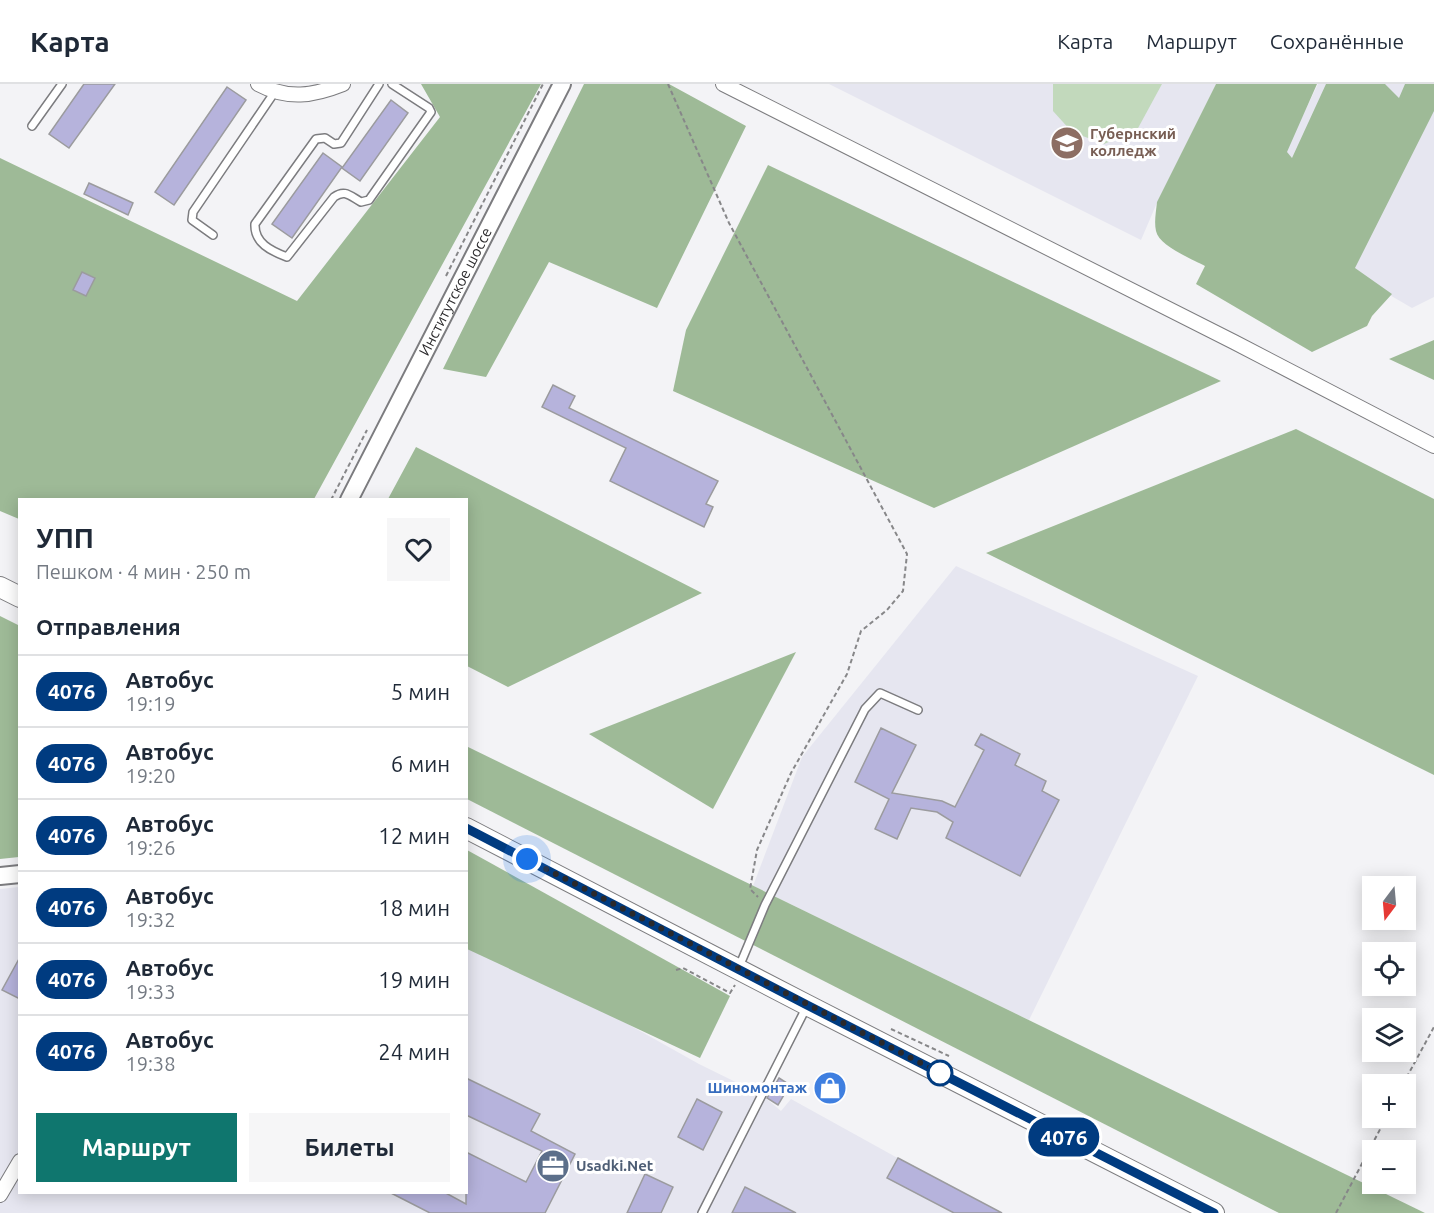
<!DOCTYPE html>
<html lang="ru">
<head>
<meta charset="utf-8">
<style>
  body { margin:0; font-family:Ubuntu,sans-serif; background:#f6f6f7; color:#1f2937; height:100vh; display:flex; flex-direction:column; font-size:22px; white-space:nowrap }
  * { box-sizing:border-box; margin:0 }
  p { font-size:20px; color:#747a83 }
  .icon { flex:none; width:33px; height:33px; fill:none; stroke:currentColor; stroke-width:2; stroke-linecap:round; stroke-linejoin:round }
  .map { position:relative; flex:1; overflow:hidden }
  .panel { position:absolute; left:18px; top:414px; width:450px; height:696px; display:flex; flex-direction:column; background:#fff; border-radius:0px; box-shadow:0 3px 15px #0003 }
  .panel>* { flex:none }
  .badge { padding:0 12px; border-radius:20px; font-size:21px; line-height:39px }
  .needle { width:39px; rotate:196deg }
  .tools { position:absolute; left:1362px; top:792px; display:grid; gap:12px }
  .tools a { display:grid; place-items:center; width:54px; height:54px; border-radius:0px; background:#fff; box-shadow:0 3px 15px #0003; font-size:30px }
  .you { position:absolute; width:30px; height:30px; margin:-15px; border:4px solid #fff; border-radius:50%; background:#1a73e8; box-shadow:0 0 0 9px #1a73e833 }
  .map>.badge { position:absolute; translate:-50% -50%; box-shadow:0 0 0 3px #fff }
  h2 { padding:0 18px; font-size:22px; line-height:54px }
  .round { display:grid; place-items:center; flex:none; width:63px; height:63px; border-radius:0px; background:#f6f6f7 }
  .headline { display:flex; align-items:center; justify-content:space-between; height:102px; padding:0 18px }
  h1 { font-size:28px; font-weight:700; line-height:45px }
  .primary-button { display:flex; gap:12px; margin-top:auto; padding:12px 18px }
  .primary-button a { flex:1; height:69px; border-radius:0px; background:#0f766e; color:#fff; font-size:24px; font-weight:700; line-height:69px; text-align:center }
  .primary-button a+a { background:#f6f6f7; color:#1f2937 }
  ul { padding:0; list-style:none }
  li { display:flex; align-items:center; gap:18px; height:72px; padding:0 18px; border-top:2px solid #e0e1e3 }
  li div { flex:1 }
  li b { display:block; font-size:22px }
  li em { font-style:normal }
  li .badge { min-width:66px; font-weight:700; text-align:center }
  header { display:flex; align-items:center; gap:36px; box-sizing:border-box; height:84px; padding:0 30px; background:#fff; border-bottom:2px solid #e0e1e3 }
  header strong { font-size:28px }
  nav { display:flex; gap:33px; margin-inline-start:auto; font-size:21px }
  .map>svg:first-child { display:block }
  .built { fill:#e6e6f0 }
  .green { fill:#c2d9bc }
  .forest { fill:#9eba97 }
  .building { fill:#b6b3dc; stroke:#9b9b9e; stroke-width:1.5 }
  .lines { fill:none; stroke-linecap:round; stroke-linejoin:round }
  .service-casing { stroke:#7c7c7f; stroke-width:10 }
  .minor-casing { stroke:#7c7c7f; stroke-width:16 }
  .tertiary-casing { stroke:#7c7c7f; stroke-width:20 }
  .secondary-casing { stroke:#7c7c7f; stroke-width:22 }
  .path { stroke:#878789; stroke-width:2; stroke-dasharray:4.5 3; stroke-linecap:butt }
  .service { stroke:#fff; stroke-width:7 }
  .minor { stroke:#fff; stroke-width:14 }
  .tertiary { stroke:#fff; stroke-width:16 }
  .secondary { stroke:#fff; stroke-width:20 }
  .line-casing { stroke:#fff; stroke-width:14 }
  .line { stroke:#003b80; stroke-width:9 }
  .walk { stroke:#2a292b; stroke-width:6; stroke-dasharray:0 10.8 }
  .stop-dot { fill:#fff; stroke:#003b80; stroke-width:3 }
  .labels { text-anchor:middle; stroke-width:6; stroke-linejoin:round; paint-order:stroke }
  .education-label { font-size:15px; font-weight:bold; fill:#785e54; stroke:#fff; text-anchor:start }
  .street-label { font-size:15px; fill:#2a292b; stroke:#fff }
  .shop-label { font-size:15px; font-weight:bold; fill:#366cbe; stroke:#fff; text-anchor:end }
  .service-label { font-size:15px; font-weight:bold; fill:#4e5e75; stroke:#fff; text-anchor:start }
</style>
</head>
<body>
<header>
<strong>Карта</strong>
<nav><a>Карта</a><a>Маршрут</a><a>Сохранённые</a></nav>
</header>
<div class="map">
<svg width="1434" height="1129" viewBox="0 0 1434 1129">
  <rect width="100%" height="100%" fill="#f3f3f6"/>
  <g class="built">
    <path d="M 829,0 L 1216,0 L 1156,121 L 1141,156 Z"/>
    <path d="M 1318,0 L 1434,0 L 1434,213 L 1412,224 L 1254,132 Z"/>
    <path d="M 956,482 L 1198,592 L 1029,936 L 753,802 L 802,673 Z"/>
    <path d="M 19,803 L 20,1108 L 466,1108 L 467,850 L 699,980 L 762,1011 L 781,1027 L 791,1015 L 997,1129 L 0,1129 L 0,805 Z"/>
  </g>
  <path class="green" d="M 1053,0 L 1162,0 L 1137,46 L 1104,60 L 1072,48 L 1053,27 Z"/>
  <g class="forest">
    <path d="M 421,0 L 541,0 L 314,415 L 20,416 L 19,435 L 0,427 L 0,74 L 297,217 L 440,33 Z"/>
    <path d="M 584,0 L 669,0 L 746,42 L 657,224 L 549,178 L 486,293 L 443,285 Z"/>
    <path d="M 1216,0 L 1317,0 L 1287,68 L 1292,74 L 1326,0 L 1385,0 L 1399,14 L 1405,0 L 1434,0 L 1434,27 L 1355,184 L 1392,210 L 1372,232 L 1367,242 L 1312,268 L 1196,200 L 1205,182 C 1192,175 1159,162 1156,147 C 1154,138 1156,128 1157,118 Z"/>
    <path d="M 768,81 L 1221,297 L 934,424 L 673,307 L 686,246 Z"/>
    <path d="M 1434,256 L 1434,296 L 1389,275 Z"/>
    <path d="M 1296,345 L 1434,415 L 1434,691 L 986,469 Z"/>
    <path d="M 416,363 L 702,509 L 508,603 L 467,582 L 466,416 L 388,415 Z"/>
    <path d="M 0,532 L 20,542 L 19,773 L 0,775 Z"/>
    <path d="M 796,568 L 713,725 L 589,650 Z"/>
    <path d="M 466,662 L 1425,1129 L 1279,1129 L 467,715 Z"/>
    <path d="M 467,766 L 730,912 L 700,974 L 467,865 Z"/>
  </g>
  <g class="building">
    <path d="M 84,0 L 115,0 L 69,64 L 49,50 Z"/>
    <path d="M 227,3 L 246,16 L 174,121 L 155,108 Z"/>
    <path d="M 391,16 L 408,29 L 360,97 L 342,84 Z"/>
    <path d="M 323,69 L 342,83 L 292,154 L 272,140 Z"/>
    <path d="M 89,99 L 133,119 L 128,131 L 84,110 Z"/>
    <path d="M 82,188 L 95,194 L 86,212 L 73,206 Z"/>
    <path d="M 553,301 L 575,312 L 569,324 L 718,397 L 706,420 L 713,423 L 704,443 L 610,397 L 626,364 L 542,323 Z"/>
    <path d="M 881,644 L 916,661 L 892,709 L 942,717 L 955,723 L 984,666 L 975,661 L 981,650 L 1020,670 L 1015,681 L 1046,697 L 1042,707 L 1059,716 L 1020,792 L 946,754 L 953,738 L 937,728 L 911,724 L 897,755 L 875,745 L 889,715 L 855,698 Z"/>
    <path d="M 20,873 L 20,915 L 2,906 Z"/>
    <path d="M 466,994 L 540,1030 L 531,1047 L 575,1070 L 545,1129 L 430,1129 L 389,1108 L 444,1108 L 466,1120 L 466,1068 L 526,1098 L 542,1067 L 466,1031 Z"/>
    <path d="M 779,994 L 790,1001 L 778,1021 L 767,1014 Z"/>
    <path d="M 697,1015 L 722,1028 L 703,1066 L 678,1053 Z"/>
    <path d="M 898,1074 L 1002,1129 L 954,1129 L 887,1094 Z"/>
    <path d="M 645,1090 L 673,1103 L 661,1129 L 627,1129 Z"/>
    <path d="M 745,1103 L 796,1129 L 732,1129 Z"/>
  </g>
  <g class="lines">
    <g class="service-casing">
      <g id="service">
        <path d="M 379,0 L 341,59 L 334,60 L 325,54 L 316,55 L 255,140 C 254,159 271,167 287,173 L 334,113 C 345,105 350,112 361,118 L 369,116 L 431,28 L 429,24 L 392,0"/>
        <path d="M 32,42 L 62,0"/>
        <path d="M 213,151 L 192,136 L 193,128 L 274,9"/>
        <path d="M 739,883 L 765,821 L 865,625 L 880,609 L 918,626"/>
        <path d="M 702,1129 L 806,924"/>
      </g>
    </g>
    <g class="minor-casing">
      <g id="minor">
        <path d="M 258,0 C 288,16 313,12 343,0"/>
        <path d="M 723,0 L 1234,258 L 1434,362"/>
        <path d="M 0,1111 L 20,1077"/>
      </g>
    </g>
    <g class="tertiary-casing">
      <g id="tertiary">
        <path id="s1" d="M 349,416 L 562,0"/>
        <path d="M 0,792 L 20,790"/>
      </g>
    </g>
    <g class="secondary-casing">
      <g id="secondary">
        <path d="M 0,503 L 20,513"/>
        <path d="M 466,744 L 807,921 L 1214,1129"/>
      </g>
    </g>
    <g class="path">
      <path d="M 668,0 L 729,139 L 907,470 L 903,507 L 887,526 L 861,547 L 847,590 L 791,689 L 757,766 L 750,805 L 758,813"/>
      <path d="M 446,192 L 543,0"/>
      <path d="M 331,416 L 367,346"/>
      <path d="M 676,886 L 683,884 L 730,909 L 735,901"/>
      <path d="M 891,945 L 949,972"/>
      <path d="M 1403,1000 L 1434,943"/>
      <path d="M 1336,1129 L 1386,1034"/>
    </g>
    <use href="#service" class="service"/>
    <use href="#minor" class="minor"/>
    <use href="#tertiary" class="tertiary"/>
    <use href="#secondary" class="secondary"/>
  </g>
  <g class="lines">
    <g class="line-casing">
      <path id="line" d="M 466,744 L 807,921 L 1214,1129"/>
    </g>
    <use href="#line" class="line"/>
    <path class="walk" d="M 527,775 L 940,989"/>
  </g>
  <defs>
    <g id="university-disc" transform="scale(1.725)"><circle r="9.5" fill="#8d6e63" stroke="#fff"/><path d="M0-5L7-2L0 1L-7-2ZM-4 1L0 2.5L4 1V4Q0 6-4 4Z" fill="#fff"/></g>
    <g id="shop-disc" transform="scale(1.725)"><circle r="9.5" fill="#3f7fe0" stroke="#fff"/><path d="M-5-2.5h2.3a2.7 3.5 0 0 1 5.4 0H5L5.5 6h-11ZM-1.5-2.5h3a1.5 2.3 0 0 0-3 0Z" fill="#fff"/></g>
    <g id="office-disc" transform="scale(1.725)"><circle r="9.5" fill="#5c6f8a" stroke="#fff"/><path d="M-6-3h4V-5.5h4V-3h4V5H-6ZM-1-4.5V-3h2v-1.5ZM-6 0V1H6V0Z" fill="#fff"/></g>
  </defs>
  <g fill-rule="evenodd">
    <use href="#university-disc" x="1067" y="59"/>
    <use href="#shop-disc" x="830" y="1004"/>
    <use href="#office-disc" x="553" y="1082"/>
  </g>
  <circle class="stop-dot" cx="940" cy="989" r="12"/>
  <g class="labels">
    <g class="education-label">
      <text x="1090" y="55">Губернский<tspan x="1090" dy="17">колледж</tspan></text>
    </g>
    <g class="street-label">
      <text dy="5" stroke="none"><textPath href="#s1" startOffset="234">Институтское шоссе</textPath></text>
    </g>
    <g class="shop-label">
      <text x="807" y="1009">Шиномонтаж</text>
    </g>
    <g class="service-label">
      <text x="576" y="1087">Usadki.Net</text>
    </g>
  </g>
</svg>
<div class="tools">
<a><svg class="needle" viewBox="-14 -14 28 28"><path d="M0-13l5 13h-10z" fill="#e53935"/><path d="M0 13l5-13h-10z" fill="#747a83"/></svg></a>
<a><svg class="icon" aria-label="locate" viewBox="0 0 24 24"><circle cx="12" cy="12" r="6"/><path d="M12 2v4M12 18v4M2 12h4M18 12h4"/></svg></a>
<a><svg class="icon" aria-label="layers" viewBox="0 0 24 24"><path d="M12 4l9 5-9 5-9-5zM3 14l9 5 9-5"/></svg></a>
<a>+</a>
<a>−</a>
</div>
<div class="you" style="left:527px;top:775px"></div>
<b class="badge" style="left:1064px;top:1053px;background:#003b80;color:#fff">4076</b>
<section class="panel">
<div class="headline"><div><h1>УПП</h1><p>Пешком · 4 мин · 250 m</p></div><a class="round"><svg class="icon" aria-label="heart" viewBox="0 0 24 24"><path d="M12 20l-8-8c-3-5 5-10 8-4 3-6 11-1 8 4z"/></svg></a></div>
<h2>Отправления</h2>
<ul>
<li><span class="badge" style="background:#003b80;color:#fff">4076</span><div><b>Автобус</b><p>19:19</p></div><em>5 мин</em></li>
<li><span class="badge" style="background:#003b80;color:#fff">4076</span><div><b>Автобус</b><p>19:20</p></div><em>6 мин</em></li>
<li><span class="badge" style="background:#003b80;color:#fff">4076</span><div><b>Автобус</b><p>19:26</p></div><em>12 мин</em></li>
<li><span class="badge" style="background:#003b80;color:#fff">4076</span><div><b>Автобус</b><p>19:32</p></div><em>18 мин</em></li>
<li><span class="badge" style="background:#003b80;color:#fff">4076</span><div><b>Автобус</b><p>19:33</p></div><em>19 мин</em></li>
<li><span class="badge" style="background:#003b80;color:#fff">4076</span><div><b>Автобус</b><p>19:38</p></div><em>24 мин</em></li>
</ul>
<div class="primary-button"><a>Маршрут</a><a>Билеты</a></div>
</section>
</div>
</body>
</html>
